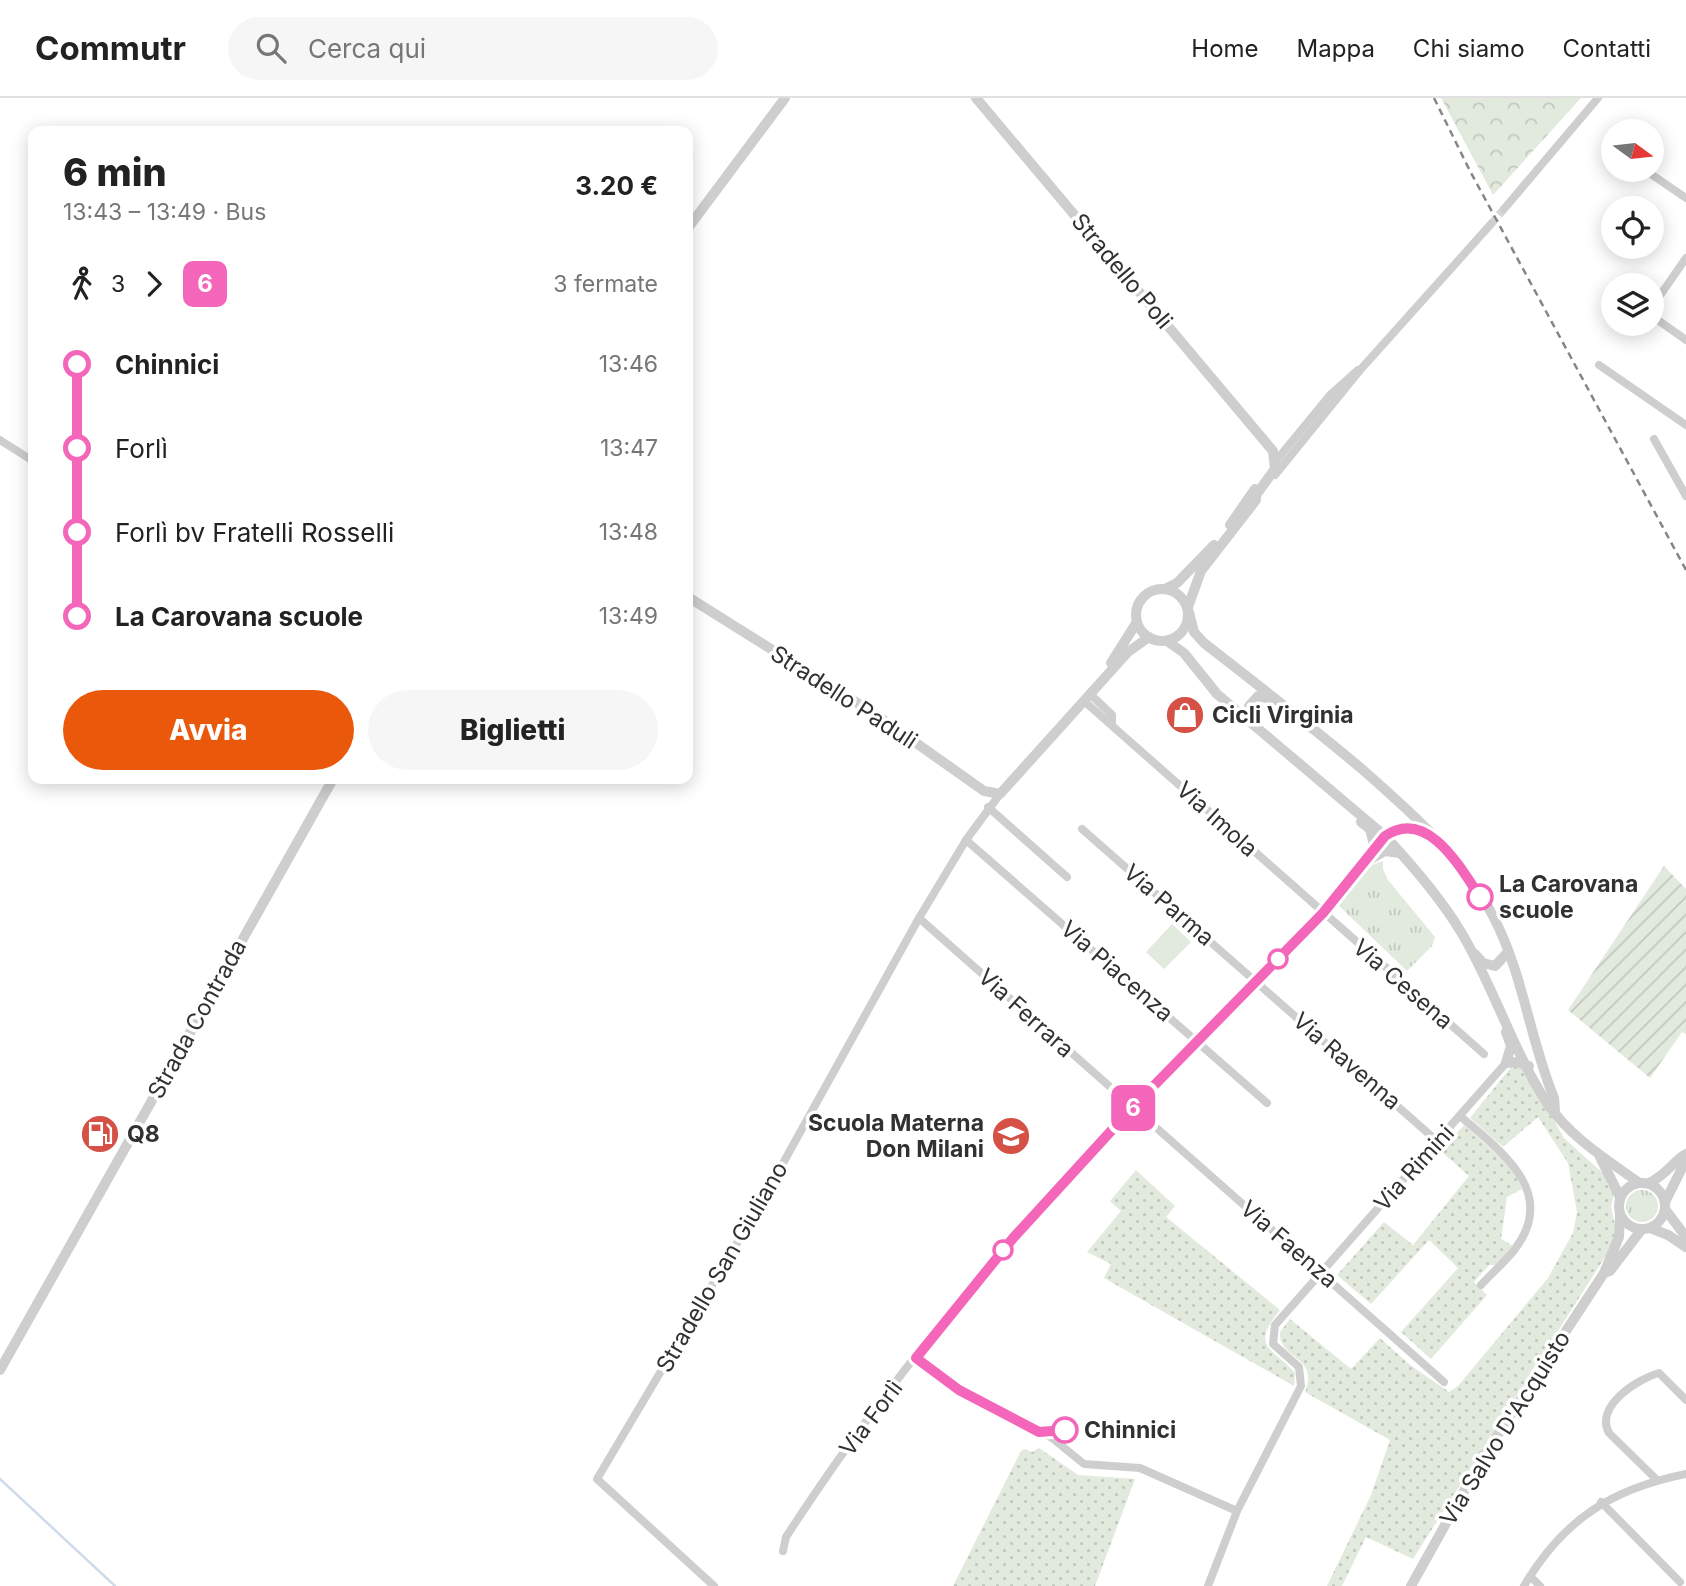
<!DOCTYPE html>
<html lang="it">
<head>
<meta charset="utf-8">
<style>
  body { margin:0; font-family:Inter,sans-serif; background:#f6f6f6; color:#222; height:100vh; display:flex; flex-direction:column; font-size:26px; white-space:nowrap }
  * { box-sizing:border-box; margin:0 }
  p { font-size:23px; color:#767676 }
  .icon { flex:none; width:38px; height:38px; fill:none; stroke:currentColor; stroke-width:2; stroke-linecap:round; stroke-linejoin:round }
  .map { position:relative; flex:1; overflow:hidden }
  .panel { position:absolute; left:28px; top:28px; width:665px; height:658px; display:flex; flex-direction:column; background:#fff; border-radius:14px; box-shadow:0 4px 18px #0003 }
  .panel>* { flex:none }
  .badge { padding:0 14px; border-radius:10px; font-size:24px; line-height:46px }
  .needle { width:46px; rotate:105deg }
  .fabs { position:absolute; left:1601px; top:21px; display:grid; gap:14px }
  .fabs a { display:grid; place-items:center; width:63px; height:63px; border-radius:50%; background:#fff; box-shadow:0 4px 18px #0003; font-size:35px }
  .map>.badge { position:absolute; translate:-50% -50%; box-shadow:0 0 0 4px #fff }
  .legs { display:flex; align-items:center; gap:10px; height:77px; padding:0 35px; font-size:23px }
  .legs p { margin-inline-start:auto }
  .head { display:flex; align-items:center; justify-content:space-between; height:119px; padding:0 35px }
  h1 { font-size:38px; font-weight:800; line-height:52px }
  .button { display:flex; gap:14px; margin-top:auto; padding:14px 35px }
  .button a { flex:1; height:80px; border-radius:42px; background:#ea580c; color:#fff; font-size:28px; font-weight:800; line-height:80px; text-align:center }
  .button a+a { background:#f6f6f6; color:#222 }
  ul { padding:0 35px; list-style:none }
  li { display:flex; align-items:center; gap:24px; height:84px; font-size:26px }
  li i { display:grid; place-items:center; width:10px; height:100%; margin:0 9px; background:currentColor }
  li i::after { content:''; width:18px; height:18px; margin:-9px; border:5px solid; border-radius:50%; background:#fff }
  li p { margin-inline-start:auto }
  li:first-child i { background:linear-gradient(#0000 50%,currentColor 0) }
  li:last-child i { background:linear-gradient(currentColor 50%,#0000 0) }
  header { display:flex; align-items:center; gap:42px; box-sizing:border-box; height:98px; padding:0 35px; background:#fff; border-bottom:2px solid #e0e0e0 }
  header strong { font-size:33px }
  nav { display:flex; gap:38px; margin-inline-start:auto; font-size:24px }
  .search { width:490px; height:63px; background:#f6f6f6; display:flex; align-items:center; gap:18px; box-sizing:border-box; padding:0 24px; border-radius:38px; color:#767676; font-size:26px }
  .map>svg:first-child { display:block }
  .grass { fill:url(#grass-tufts) }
  .forest { fill:url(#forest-crowns) }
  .park { fill:url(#park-dots) }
  .garden { fill:url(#garden-furrows) }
  .pitch { fill:#e2e9dd }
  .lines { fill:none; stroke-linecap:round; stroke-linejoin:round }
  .stream { stroke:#cfdbea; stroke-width:2.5 }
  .minor-tunnel { stroke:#d6d6d6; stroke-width:8; stroke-dasharray:8 4; stroke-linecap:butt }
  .minor { stroke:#cecece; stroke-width:8 }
  .tertiary { stroke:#cecece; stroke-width:10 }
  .rail { stroke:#868686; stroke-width:2.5; stroke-dasharray:7 5; stroke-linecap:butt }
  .line-1-casing { stroke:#fff; stroke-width:16 }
  .line-1 { stroke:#f466ba; stroke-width:10 }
  .stop-1-dot { fill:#fff; stroke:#f466ba; stroke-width:3.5 }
  .labels { text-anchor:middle; stroke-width:7; stroke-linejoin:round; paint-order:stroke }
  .street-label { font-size:23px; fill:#313131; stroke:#fff }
  .poi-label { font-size:23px; font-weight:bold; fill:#313131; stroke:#fff; text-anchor:start }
  .stop-label { font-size:23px; font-weight:bold; fill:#313131; stroke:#fff; text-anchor:start }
</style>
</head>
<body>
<header>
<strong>Commutr</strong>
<div class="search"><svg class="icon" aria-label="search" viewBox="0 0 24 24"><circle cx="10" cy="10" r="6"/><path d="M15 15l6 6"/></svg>Cerca qui</div>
<nav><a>Home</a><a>Mappa</a><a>Chi siamo</a><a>Contatti</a></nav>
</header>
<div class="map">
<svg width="1686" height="1488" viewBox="0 0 1686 1488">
  <defs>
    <pattern id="grass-tufts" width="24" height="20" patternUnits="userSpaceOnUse" patternTransform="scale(1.75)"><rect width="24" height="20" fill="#e2e9dd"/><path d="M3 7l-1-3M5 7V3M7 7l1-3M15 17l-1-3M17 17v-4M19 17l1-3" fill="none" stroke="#c2c8be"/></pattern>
    <pattern id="forest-crowns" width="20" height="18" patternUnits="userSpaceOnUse" patternTransform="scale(1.75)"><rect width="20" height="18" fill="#e2e9dd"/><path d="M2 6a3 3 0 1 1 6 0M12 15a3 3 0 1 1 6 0" fill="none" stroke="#c2c8be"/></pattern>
    <pattern id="park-dots" width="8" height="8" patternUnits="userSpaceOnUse" patternTransform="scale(1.75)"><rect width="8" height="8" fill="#e2e9dd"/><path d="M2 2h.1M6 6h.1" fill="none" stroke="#c2c8be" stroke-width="1.8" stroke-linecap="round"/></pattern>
    <pattern id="garden-furrows" width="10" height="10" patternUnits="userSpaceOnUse" patternTransform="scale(1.75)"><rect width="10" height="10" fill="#e2e9dd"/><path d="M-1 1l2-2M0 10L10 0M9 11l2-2" fill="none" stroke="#c2c8be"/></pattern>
  </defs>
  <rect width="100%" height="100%" fill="#fff"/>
  <g class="grass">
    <path d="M 1383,763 L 1383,771 L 1388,782 L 1435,839 L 1432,848 L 1407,873 L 1337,806 L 1372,767 Z"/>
    <circle cx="1642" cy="1108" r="16"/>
  </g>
  <path class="forest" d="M 1441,0 L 1581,0 L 1493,97 Z"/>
  <g class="park">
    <path d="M 1512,968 L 1523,969 L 1564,1040 L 1606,1078 L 1614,1096 L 1611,1109 L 1616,1132 L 1612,1148 L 1413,1461 L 1366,1439 L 1342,1488 L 1327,1488 L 1371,1397 L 1390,1342 L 1305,1294 C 1320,1257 1278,1262 1280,1234 L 1290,1221 L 1351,1271 L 1380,1240 L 1410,1267 L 1449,1294 L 1458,1288 L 1548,1180 L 1573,1135 L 1577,1114 L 1568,1065 L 1538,1019 L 1503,1049 L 1470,1020 Z"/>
    <path d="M 1464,1027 L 1513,1070 L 1522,1091 L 1507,1099 L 1501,1141 L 1513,1148 L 1496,1167 L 1489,1167 L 1474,1184 L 1487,1197 L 1431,1261 L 1401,1234 L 1458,1170 L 1429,1142 L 1371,1206 L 1337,1177 L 1384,1124 L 1413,1147 L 1469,1078 L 1441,1053 Z"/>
    <path d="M 1136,1072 L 1175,1108 L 1166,1119 L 1280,1212 C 1249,1250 1273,1249 1295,1275 L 1294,1288 L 1104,1180 L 1111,1166 L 1087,1154 L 1121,1113 L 1110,1103 Z"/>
    <path d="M 1039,1350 L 1078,1377 L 1135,1381 L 1095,1488 L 953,1488 L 1021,1353 L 1025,1351 L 1032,1354 Z"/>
  </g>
  <path class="garden" d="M 1664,768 L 1686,791 L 1686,936 L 1682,934 L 1650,980 L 1568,912 Z"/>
  <path class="pitch" d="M 1172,826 L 1191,844 L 1164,871 L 1146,854 Z"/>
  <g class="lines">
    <path class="stream" d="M 0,1381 L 115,1488"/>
    <path class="minor-tunnel" d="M 1491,126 L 1504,111"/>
    <g class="minor">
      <path d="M 1610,48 L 1614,50"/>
      <path d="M 1645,72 L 1686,100"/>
      <path d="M 1504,111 L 1598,0"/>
      <path d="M 1652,209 L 1686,160"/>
      <path d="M 1652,218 L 1686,242"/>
      <path d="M 1599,267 L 1686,327"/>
      <path d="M 1654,341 L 1686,398"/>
      <path d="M 0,342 L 33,363"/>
      <path d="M 1275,364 L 1330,297 L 1358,272"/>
      <path d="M 1275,377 L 1361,271 L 1491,126"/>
      <path d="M 1090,596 L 1112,617 L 1112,625"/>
      <path d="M 1084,603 L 1484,956"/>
      <path d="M 988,709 L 1067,779"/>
      <path d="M 1082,731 L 1437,1043"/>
      <path d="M 966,742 L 1267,1005"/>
      <path d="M 919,820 L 1444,1284"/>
      <path d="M 1460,1018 C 1499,1052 1559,1093 1515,1151 C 1505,1164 1492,1175 1481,1187"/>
      <path d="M 916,1260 L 959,1292 L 1052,1340 L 1084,1366 L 1140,1370 L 1237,1413"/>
      <path d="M 1657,1382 L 1609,1335 C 1594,1308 1638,1281 1659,1275 L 1686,1302"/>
      <path d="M 1601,1404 L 1680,1484"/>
      <path d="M 783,1453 L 786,1439 C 885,1286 1008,1139 1135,1007 C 1213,926 1295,848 1369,762"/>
      <path d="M 1530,1478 L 1540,1488"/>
      <path d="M 714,1488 L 597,1381 L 762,1103 L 919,820 L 966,742 L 1000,696"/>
      <path d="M 1208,1488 L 1237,1413 L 1301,1288 L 1299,1269 L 1273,1246 L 1275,1227 L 1506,965"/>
      <path d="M 1524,1488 C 1563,1422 1611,1391 1686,1376"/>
    </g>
    <g class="tertiary">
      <path d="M 976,0 L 1273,353 L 1275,371 L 1256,397 L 1256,402 L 1201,473 L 1188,509"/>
      <path d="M 688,130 L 785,0"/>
      <path d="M 1230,427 L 1255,391"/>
      <circle cx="1162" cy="517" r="26"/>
      <path d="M 1165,491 L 1177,485 L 1214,447"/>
      <path d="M 688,499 L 878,618 L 984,693 L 1000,696 L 1128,554 L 1149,539"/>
      <path d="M 1189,514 L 1194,534 L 1204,545 C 1258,587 1311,628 1363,672 C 1412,715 1462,759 1493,818 C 1523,875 1530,942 1554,1000 L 1555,1012"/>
      <path d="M 1167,543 L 1184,555 L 1217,596 L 1385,738 C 1413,768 1440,799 1461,834 C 1493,887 1513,953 1547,1005 C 1570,1039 1606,1061 1638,1084"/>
      <path d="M 1111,565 L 1137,524"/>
      <path d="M 1250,622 L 1249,608 L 1258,598 L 1274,602"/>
      <path d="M 1361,724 L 1370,731 L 1375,751"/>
      <path d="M 1369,762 C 1382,738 1403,716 1429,738"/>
      <path d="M 1369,762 L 1385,753 L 1400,755"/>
      <path d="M 1475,856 L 1483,865 L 1495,868 L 1508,854"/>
      <path d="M 1506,934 L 1511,948 L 1506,965 L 1518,964 L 1529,968"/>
      <path d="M 1600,1059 L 1620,1099"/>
      <circle cx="1642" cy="1108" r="23"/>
      <path d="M 1649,1085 C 1667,1077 1675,1061 1686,1056"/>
      <path d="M 1665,1104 L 1686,1062"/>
      <path d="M 1665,1111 L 1686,1139"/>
      <path d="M 1650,1130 L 1668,1137 L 1686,1149"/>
      <path d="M 1604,1175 L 1619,1139 L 1620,1117"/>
      <path d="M 0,1272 L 333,681"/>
      <path d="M 1411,1488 L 1482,1361 L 1604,1175 L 1610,1173 L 1642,1131"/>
    </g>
    <path class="rail" d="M 1434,0 L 1470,73 L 1686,472"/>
  </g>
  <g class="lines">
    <g class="line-1-casing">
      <path id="line-1" d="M 1065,1332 L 1039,1334 L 959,1292 L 916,1260 L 1014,1139 L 1133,1009 L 1323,815 L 1385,738 C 1427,709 1460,769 1480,799"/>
    </g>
    <use href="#line-1" class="line-1"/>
  </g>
  <defs>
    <g id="shop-disc" transform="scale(2.0125)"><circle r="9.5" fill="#d55045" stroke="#fff"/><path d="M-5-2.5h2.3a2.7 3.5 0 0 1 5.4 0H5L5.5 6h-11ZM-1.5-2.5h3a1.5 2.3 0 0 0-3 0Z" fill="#fff"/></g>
    <g id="fuel-disc" transform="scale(2.0125)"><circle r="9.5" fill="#d55045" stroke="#fff"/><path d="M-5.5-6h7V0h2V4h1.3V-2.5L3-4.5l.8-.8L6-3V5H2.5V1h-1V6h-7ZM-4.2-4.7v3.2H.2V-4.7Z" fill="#fff"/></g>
    <g id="school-disc" transform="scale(2.0125)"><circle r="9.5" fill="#d55045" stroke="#fff"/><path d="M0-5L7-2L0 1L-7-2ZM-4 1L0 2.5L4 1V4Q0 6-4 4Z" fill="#fff"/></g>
  </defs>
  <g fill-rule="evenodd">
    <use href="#shop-disc" x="1185" y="617"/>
    <use href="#fuel-disc" x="100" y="1036"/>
    <use href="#school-disc" x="1011" y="1038"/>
  </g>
  <g class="stop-1-dot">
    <circle cx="1480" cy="799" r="12"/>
    <circle cx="1278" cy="861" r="9"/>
    <circle cx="1003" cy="1152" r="9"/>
    <circle cx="1065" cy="1332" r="12"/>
  </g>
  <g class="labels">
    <g class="street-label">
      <text transform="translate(1122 173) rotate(50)" y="8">Stradello Poli</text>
      <text transform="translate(844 599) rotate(33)" y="8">Stradello Paduli</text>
      <text transform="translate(1217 721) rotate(42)" y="8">Via Imola</text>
      <text transform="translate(1169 807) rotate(41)" y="8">Via Parma</text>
      <text transform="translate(1117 873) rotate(41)" y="8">Via Piacenza</text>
      <text transform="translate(1403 886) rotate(41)" y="8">Via Cesena</text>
      <text transform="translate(1026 915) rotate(42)" y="8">Via Ferrara</text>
      <text transform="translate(197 921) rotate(-61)" y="8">Strada Contrada</text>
      <text transform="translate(1347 963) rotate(41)" y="8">Via Ravenna</text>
      <text transform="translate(1414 1070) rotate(-48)" y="8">Via Rimini</text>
      <text transform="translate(1289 1146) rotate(41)" y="8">Via Faenza</text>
      <text transform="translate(722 1169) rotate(-60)" y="8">Stradello San Giuliano</text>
      <text transform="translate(871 1320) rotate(-53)" y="8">Via Forlì</text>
      <text transform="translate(1505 1330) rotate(-58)" y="8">Via Salvo D'Acquisto</text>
    </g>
    <g class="poi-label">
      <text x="1212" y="625">Cicli Virginia</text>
      <text x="984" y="1033" text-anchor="end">Scuola Materna<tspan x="984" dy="26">Don Milani</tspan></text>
      <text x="127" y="1044">Q8</text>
    </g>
    <g class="stop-label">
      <text x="1499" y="794">La Carovana<tspan x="1499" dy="26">scuole</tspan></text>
      <text x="1084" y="1340">Chinnici</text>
    </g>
  </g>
</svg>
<div class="fabs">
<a><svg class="needle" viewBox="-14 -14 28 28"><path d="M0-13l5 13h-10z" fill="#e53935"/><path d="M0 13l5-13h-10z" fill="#767676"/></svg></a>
<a><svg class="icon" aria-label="locate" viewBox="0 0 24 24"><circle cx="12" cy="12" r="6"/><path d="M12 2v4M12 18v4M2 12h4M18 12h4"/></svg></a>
<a><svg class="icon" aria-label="layers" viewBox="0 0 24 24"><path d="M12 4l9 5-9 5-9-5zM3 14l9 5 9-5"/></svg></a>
</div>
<b class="badge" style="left:1133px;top:1010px;background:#f466ba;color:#fff">6</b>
<section class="panel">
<div class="head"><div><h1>6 min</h1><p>13:43 – 13:49 · Bus</p></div><b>3.20 €</b></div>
<div class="legs"><svg class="icon" aria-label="walk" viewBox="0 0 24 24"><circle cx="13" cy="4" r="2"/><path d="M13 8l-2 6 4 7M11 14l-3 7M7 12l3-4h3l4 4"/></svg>3<svg class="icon" aria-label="forward" viewBox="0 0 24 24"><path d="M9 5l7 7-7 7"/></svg><b class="badge" style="background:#f466ba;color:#fff">6</b><p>3 fermate</p></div>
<ul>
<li><i style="color:#f466ba"></i><b>Chinnici</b><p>13:46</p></li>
<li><i style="color:#f466ba"></i><span>Forlì</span><p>13:47</p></li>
<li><i style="color:#f466ba"></i><span>Forlì bv Fratelli Rosselli</span><p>13:48</p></li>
<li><i style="color:#f466ba"></i><b>La Carovana scuole</b><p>13:49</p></li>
</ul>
<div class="button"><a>Avvia</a><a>Biglietti</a></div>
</section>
</div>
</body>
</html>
